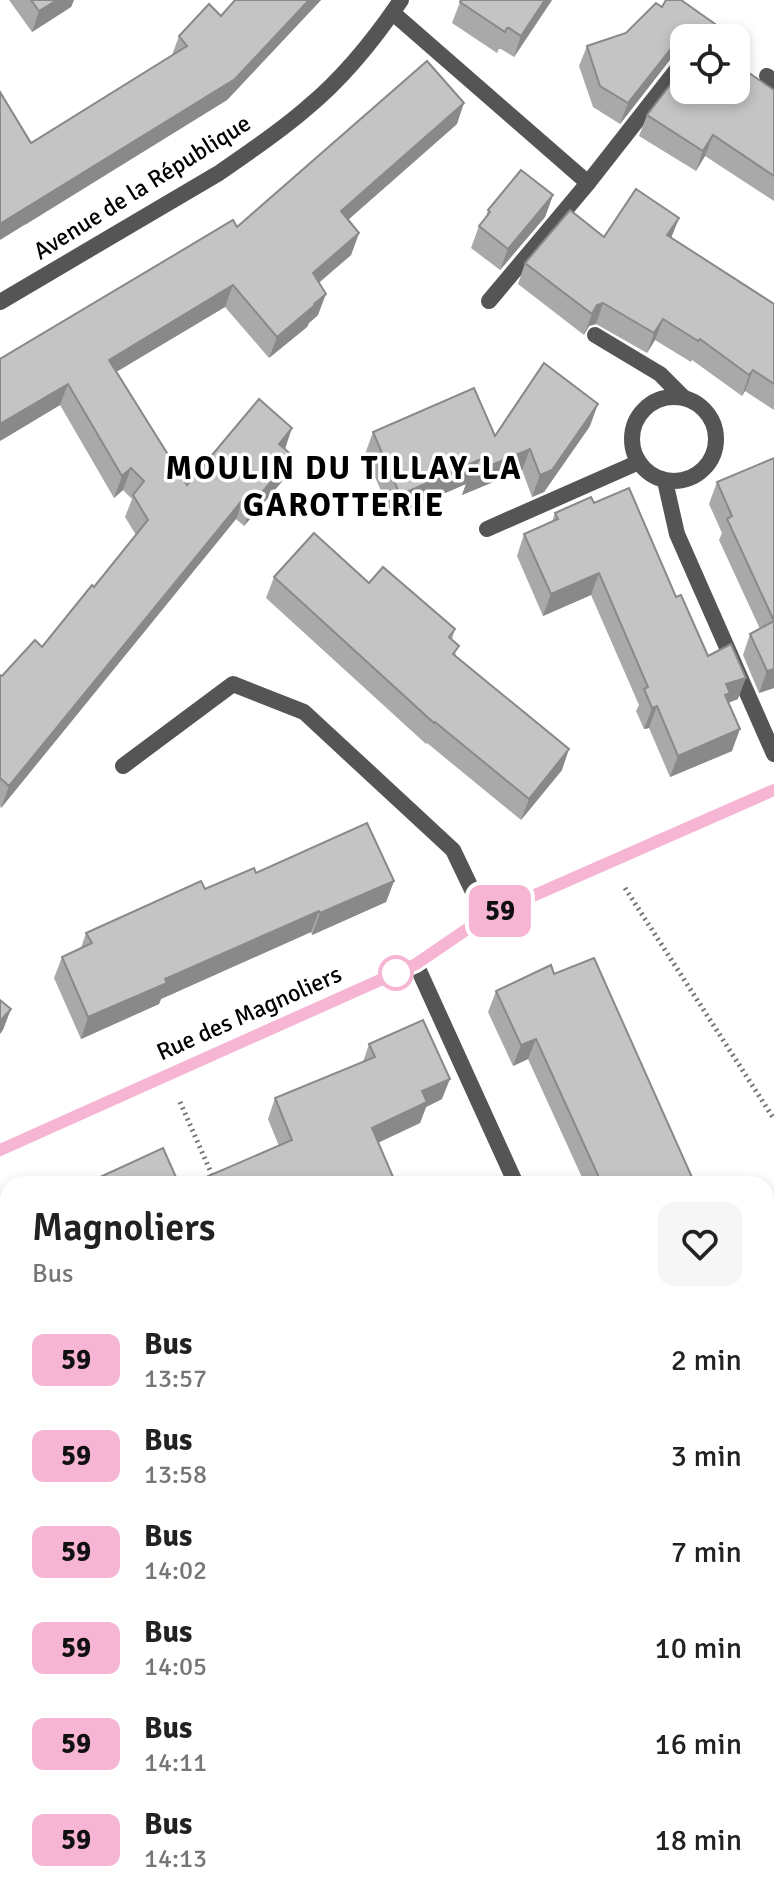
<!DOCTYPE html>
<html lang="fr">
<head>
<meta charset="utf-8">
<style>
  body { margin:0; font-family:Signika,sans-serif; background:#f6f6f6; color:#222; height:100vh; display:flex; flex-direction:column; font-size:30px; white-space:nowrap }
  * { box-sizing:border-box; margin:0 }
  p { font-size:26px; color:#767676 }
  .icon { flex:none; width:44px; height:44px; fill:none; stroke:currentColor; stroke-width:2; stroke-linecap:round; stroke-linejoin:round }
  .map { position:relative; flex:1; overflow:hidden }
  .sheet { position:absolute; left:0px; top:1176px; width:774px; height:728px; display:flex; flex-direction:column; background:#fff; border-radius:24px 24px 0 0; box-shadow:0 4px 12px #0003 }
  .sheet>* { flex:none }
  .badge { padding:0 16px; border-radius:12px; font-size:28px; line-height:52px }
  .controls { position:absolute; left:670px; top:24px; display:grid; gap:16px }
  .controls a { display:grid; place-items:center; width:80px; height:80px; border-radius:16px; background:#fff; box-shadow:0 4px 12px #0003; font-size:40px }
  .map>.badge { position:absolute; translate:-50% -50%; box-shadow:0 0 0 4px #fff }
  .round { display:grid; place-items:center; flex:none; width:84px; height:84px; border-radius:16px; background:#f6f6f6 }
  .summary { display:flex; align-items:center; justify-content:space-between; height:136px; padding:0 32px }
  h1 { font-size:38px; font-weight:600; line-height:60px }
  ul { padding:0; list-style:none }
  li { display:flex; align-items:center; gap:24px; height:96px; padding:0 32px }
  li div { flex:1 }
  li b { display:block; font-size:30px }
  li em { font-style:normal }
  li .badge { min-width:88px; font-weight:700; text-align:center }
  .map>svg:first-child { display:block }
  .lines { fill:none; stroke-linecap:round; stroke-linejoin:round }
  .path { stroke:#777; stroke-width:5; stroke-dasharray:2 4; stroke-linecap:butt }
  .lane { stroke:#555; stroke-width:16 }
  .street { stroke:#555; stroke-width:16 }
  .wall { fill:#a9a9a9 }
  .shaded-wall { fill:#898989 }
  .building { fill:#c4c4c4; stroke:#898989; stroke-width:2 }
  .line-casing { stroke:#fff; stroke-width:18 }
  .line { stroke:#f5b5d3; stroke-width:12 }
  .stop-dot { fill:#fff; stroke:#f5b5d3; stroke-width:4 }
  .labels { text-anchor:middle; stroke-width:7; stroke-linejoin:round; paint-order:stroke }
  .street-label { font-size:24px; fill:#000; stroke:#fff }
  .district-label { font-size:32px; font-weight:bold; letter-spacing:2px; fill:#000; stroke:#fff }
</style>
</head>
<body>
<div class="map">
<svg width="774" height="1904" viewBox="0 0 774 1904">
  <rect width="100%" height="100%" fill="#fff"/>
  <g class="lines">
    <g class="path">
      <path d="M 625,888 L 774,1119"/>
      <path d="M 180,1102 L 216,1184"/>
      <path d="M 415,1896 L 419,1904"/>
      <path d="M 509,1896 L 513,1904"/>
    </g>
    <g class="lane">
      <path d="M 393,13 L 588,183"/>
      <path d="M 489,301 L 588,183 L 682,63"/>
    </g>
    <g class="street">
      <path d="M 767,76 L 774,81"/>
      <path d="M 0,302 L 219,173 C 249,152 281,131 308,107 C 343,78 376,37 401,0"/>
      <path d="M 595,335 L 660,374 L 684,398"/>
      <circle cx="674" cy="439" r="42"/>
      <path d="M 665,481 L 677,534 L 774,754"/>
      <path d="M 487,529 L 639,462"/>
      <path d="M 123,766 L 233,684 L 304,712 L 453,850 L 485,917"/>
      <path d="M 416,964 L 516,1184"/>
      <path d="M 0,1150 L 416,964 L 485,917 L 774,790"/>
      <path d="M 0,1663 L 8,1662"/>
      <path d="M 766,1873 L 774,1875"/>
    </g>
  </g>
  <g class="wall">
    <path d="M 9,0 L 74,0 L 71,7 L 32,32 Z"/>
    <path d="M 235,0 L 321,0 L 227,100 L 25,225 L 31,143 L 172,55 L 179,36 L 221,16 Z"/>
    <path d="M 552,0 L 514,57 L 501,49 L 499,49 L 497,53 L 452,23 L 460,2 Z"/>
    <path d="M 662,7 L 715,24 L 710,38 L 684,38 L 684,53 L 679,53 L 673,56 L 620,124 L 593,107 L 579,66 L 587,46 L 626,33 Z"/>
    <path d="M 774,90 L 774,201 L 705,156 L 696,171 L 639,136 L 647,115 Z"/>
    <path d="M 457,124 L 348,220 L 359,233 L 351,255 L 319,283 L 318,315 L 309,323 L 307,327 L 269,358 L 225,307 L 116,372 L 187,485 L 285,449 L 285,478 L 244,526 L 236,519 L 1,808 L 0,806 L 0,675 L 2,676 L 42,647 L 94,587 L 136,535 L 125,517 L 132,499 L 123,490 L 114,498 L 60,405 L 0,441 L 237,227 Z"/>
    <path d="M 553,195 L 545,217 L 500,270 L 471,248 L 479,226 L 486,217 L 488,210 Z"/>
    <path d="M 679,218 L 671,238 L 774,304 L 774,410 L 745,391 L 742,396 L 692,360 L 691,362 L 655,340 L 647,353 L 596,324 L 589,326 L 584,335 L 518,284 L 525,263 L 604,237 Z"/>
    <path d="M 590,426 L 544,492 L 532,497 L 522,470 L 462,495 L 466,484 L 392,516 L 365,454 L 373,432 L 495,436 Z"/>
    <path d="M 774,458 L 774,688 L 759,693 L 743,655 L 750,634 L 760,629 L 719,540 L 722,533 L 709,504 L 717,482 Z"/>
    <path d="M 594,503 L 676,597 L 708,656 L 738,699 L 728,703 L 732,751 L 670,777 L 649,728 L 644,729 L 636,711 L 639,705 L 591,595 L 543,616 L 517,556 L 524,534 L 552,522 L 555,513 Z"/>
    <path d="M 274,577 L 369,583 L 455,629 L 452,639 L 456,656 L 562,770 L 521,820 L 427,743 L 426,744 L 266,598 Z"/>
    <path d="M 256,873 L 394,881 L 386,902 L 312,935 L 311,932 L 161,999 L 159,1004 L 81,1039 L 54,978 L 62,957 L 81,948 L 86,933 L 205,889 Z"/>
    <path d="M 554,974 L 695,1184 L 585,1184 L 528,1059 L 513,1066 L 488,1012 L 496,991 Z"/>
    <path d="M 369,1044 L 442,1099 L 426,1107 L 420,1123 L 378,1143 L 279,1146 L 268,1119 L 275,1098 L 363,1062 Z"/>
    <path d="M 8,1203 L 8,1312 L 0,1316 L 3,1232 L 0,1223 Z"/>
    <path d="M 774,1722 L 774,1783 L 766,1769 L 766,1727 Z"/>
    <path d="M 48,1896 L 99,1896 L 83,1904 L 52,1904 Z"/>
    <path d="M 111,1896 L 354,1896 L 337,1904 L 115,1904 Z"/>
    <path d="M 594,1896 L 686,1896 L 689,1904 L 597,1904 Z"/>
  </g>
  <g class="shaded-wall">
    <path d="M 57,0 L 74,0 L 71,7 L 32,32 L 39,11 Z"/>
    <path d="M 309,0 L 321,0 L 227,100 L 0,240 L 0,224 Z"/>
    <path d="M 545,0 L 552,0 L 514,57 L 521,36 Z"/>
    <path d="M 715,24 L 710,38 L 704,38 Z"/>
    <path d="M 686,32 L 696,33 L 694,38 L 684,38 L 684,53 L 679,53 L 673,56 L 620,124 L 628,103 L 681,36 Z"/>
    <path d="M 464,103 L 457,124 L 333,233 L 341,211 Z"/>
    <path d="M 713,135 L 705,156 L 696,171 L 703,151 Z"/>
    <path d="M 553,195 L 545,217 L 500,270 L 508,249 Z"/>
    <path d="M 679,218 L 671,238 L 667,235 Z"/>
    <path d="M 359,233 L 351,255 L 305,294 L 313,273 Z"/>
    <path d="M 233,285 L 225,307 L 101,381 L 109,360 Z"/>
    <path d="M 326,294 L 318,315 L 309,323 L 307,327 L 269,358 L 277,337 Z"/>
    <path d="M 603,303 L 596,324 L 589,326 L 584,335 L 592,314 L 597,305 Z"/>
    <path d="M 663,319 L 655,340 L 647,353 L 654,333 Z"/>
    <path d="M 753,370 L 745,391 L 742,396 L 749,375 Z"/>
    <path d="M 68,384 L 60,405 L 0,441 L 0,424 Z"/>
    <path d="M 598,404 L 590,426 L 544,492 L 532,497 L 540,475 Z"/>
    <path d="M 292,428 L 285,449 L 279,444 Z"/>
    <path d="M 530,449 L 522,470 L 462,495 L 466,484 L 392,516 L 400,495 L 479,460 Z"/>
    <path d="M 293,456 L 285,478 L 244,526 L 252,504 Z"/>
    <path d="M 131,468 L 123,490 L 114,498 L 122,476 Z"/>
    <path d="M 244,498 L 236,519 L 1,808 L 9,786 Z"/>
    <path d="M 599,573 L 591,595 L 543,616 L 551,594 Z"/>
    <path d="M 774,669 L 774,688 L 759,693 L 767,671 Z"/>
    <path d="M 746,678 L 738,699 L 727,703 L 723,715 L 726,684 Z"/>
    <path d="M 657,706 L 649,728 L 644,729 L 652,708 Z"/>
    <path d="M 740,729 L 732,751 L 670,777 L 678,756 Z"/>
    <path d="M 569,749 L 562,770 L 521,820 L 529,799 Z"/>
    <path d="M 394,881 L 386,902 L 312,935 L 320,913 Z"/>
    <path d="M 319,911 L 311,932 L 161,999 L 159,1004 L 81,1039 L 88,1017 L 165,979 Z"/>
    <path d="M 11,1009 L 3,1030 L 0,1034 L 0,1021 Z"/>
    <path d="M 536,1039 L 528,1059 L 513,1066 L 521,1045 Z"/>
    <path d="M 450,1079 L 442,1099 L 426,1107 L 420,1123 L 364,1149 L 372,1128 L 422,1091 Z"/>
    <path d="M 8,1295 L 8,1312 L 0,1316 L 0,1299 Z"/>
    <path d="M 774,1327 L 774,1331 L 768,1347 L 766,1348 L 766,1331 Z"/>
    <path d="M 0,1482 L 8,1483 L 8,1488 L 2,1504 L 0,1503 Z"/>
    <path d="M 67,1896 L 99,1896 L 83,1904 L 63,1904 Z"/>
    <path d="M 334,1896 L 354,1896 L 337,1904 L 317,1904 Z"/>
  </g>
  <g class="building">
    <path d="M 31,0 L 57,0 L 39,11 Z"/>
    <path d="M 235,0 L 309,0 L 235,79 L 0,224 L 0,92 L 31,143 L 187,46 L 179,36 L 209,4 L 221,16 Z"/>
    <path d="M 461,0 L 545,0 L 521,36 L 509,28 L 507,28 L 505,32 L 460,2 Z"/>
    <path d="M 666,0 L 681,0 L 715,24 L 704,38 L 699,38 L 696,33 L 686,32 L 681,36 L 628,103 L 600,86 L 587,46 L 626,33 L 656,3 L 662,7 Z"/>
    <path d="M 427,61 L 464,103 L 341,211 L 359,233 L 313,273 L 326,294 L 314,304 L 315,305 L 277,337 L 233,285 L 109,360 L 187,485 L 259,399 L 292,428 L 279,444 L 293,456 L 252,504 L 244,498 L 9,786 L 0,778 L 0,675 L 2,676 L 35,640 L 42,647 L 92,585 L 94,587 L 148,520 L 133,495 L 144,481 L 131,468 L 122,476 L 68,384 L 0,424 L 0,359 L 233,220 L 237,227 Z"/>
    <path d="M 736,64 L 774,90 L 774,176 L 713,135 L 703,151 L 647,115 L 684,67 L 684,90 L 736,90 Z"/>
    <path d="M 521,170 L 553,195 L 508,249 L 479,226 L 490,212 L 488,210 Z"/>
    <path d="M 636,189 L 679,218 L 667,235 L 774,304 L 774,384 L 753,370 L 749,375 L 700,339 L 698,341 L 663,319 L 654,333 L 603,303 L 597,305 L 592,314 L 525,263 L 570,210 L 604,237 Z"/>
    <path d="M 544,363 L 598,404 L 552,470 L 540,475 L 530,449 L 470,474 L 479,460 L 400,495 L 373,432 L 474,388 L 495,436 Z"/>
    <path d="M 774,458 L 774,669 L 767,671 L 750,634 L 774,621 L 727,519 L 732,516 L 717,482 Z"/>
    <path d="M 629,488 L 676,597 L 681,595 L 708,656 L 731,644 L 746,678 L 726,684 L 730,693 L 725,695 L 740,729 L 678,756 L 657,706 L 652,708 L 644,689 L 648,687 L 599,573 L 551,594 L 524,534 L 558,519 L 555,513 L 591,497 L 594,503 Z"/>
    <path d="M 314,533 L 369,583 L 383,567 L 455,629 L 449,637 L 459,646 L 453,654 L 569,749 L 529,799 L 435,722 L 434,723 L 274,577 Z"/>
    <path d="M 367,823 L 394,881 L 320,913 L 319,911 L 165,979 L 167,983 L 88,1017 L 62,957 L 92,943 L 86,933 L 201,881 L 205,889 L 254,868 L 256,873 Z"/>
    <path d="M 594,958 L 695,1184 L 602,1184 L 536,1039 L 521,1045 L 496,991 L 551,965 L 554,974 Z"/>
    <path d="M 0,1000 L 11,1009 L 0,1021 Z"/>
    <path d="M 423,1020 L 450,1079 L 422,1091 L 427,1102 L 372,1128 L 396,1184 L 190,1184 L 292,1140 L 275,1098 L 375,1057 L 369,1044 Z"/>
    <path d="M 163,1148 L 179,1184 L 85,1184 Z"/>
    <path d="M 61,1179 L 63,1184 L 50,1184 Z"/>
    <path d="M 8,1230 L 8,1295 L 0,1299 L 0,1233 Z"/>
    <path d="M 766,1305 L 774,1323 L 774,1327 L 766,1331 Z"/>
    <path d="M 0,1436 L 8,1437 L 8,1483 L 0,1482 Z"/>
    <path d="M 774,1722 L 774,1747 L 766,1733 L 766,1727 Z"/>
    <path d="M 128,1896 L 334,1896 L 317,1904 L 131,1904 Z"/>
    <path d="M 610,1896 L 686,1896 L 689,1904 L 613,1904 Z"/>
  </g>
  <g class="lines">
    <g class="line-casing">
      <path id="line" d="M 0,1150 L 416,964 L 485,917 L 774,790"/>
    </g>
    <use href="#line" class="line"/>
  </g>
  <circle class="stop-dot" cx="396" cy="973" r="16"/>
  <g class="labels">
    <g class="street-label">
      <text transform="translate(142 187) rotate(-32)" y="8">Avenue de la République</text>
      <text transform="translate(249 1013) rotate(-24)" y="8">Rue des Magnoliers</text>
    </g>
    <g class="district-label">
      <text x="344" y="479">MOULIN DU TILLAY-LA<tspan x="344" dy="37">GAROTTERIE</tspan></text>
    </g>
  </g>
</svg>
<div class="controls">
<a><svg class="icon" aria-label="locate" viewBox="0 0 24 24"><circle cx="12" cy="12" r="6"/><path d="M12 2v4M12 18v4M2 12h4M18 12h4"/></svg></a>
</div>
<b class="badge" style="left:500px;top:911px;background:#f5b5d3;color:#111">59</b>
<section class="sheet">
<div class="summary"><div><h1>Magnoliers</h1><p>Bus</p></div><a class="round"><svg class="icon" aria-label="heart" viewBox="0 0 24 24"><path d="M12 20l-8-8c-3-5 5-10 8-4 3-6 11-1 8 4z"/></svg></a></div>
<ul>
<li><span class="badge" style="background:#f5b5d3;color:#111">59</span><div><b>Bus</b><p>13:57</p></div><em>2 min</em></li>
<li><span class="badge" style="background:#f5b5d3;color:#111">59</span><div><b>Bus</b><p>13:58</p></div><em>3 min</em></li>
<li><span class="badge" style="background:#f5b5d3;color:#111">59</span><div><b>Bus</b><p>14:02</p></div><em>7 min</em></li>
<li><span class="badge" style="background:#f5b5d3;color:#111">59</span><div><b>Bus</b><p>14:05</p></div><em>10 min</em></li>
<li><span class="badge" style="background:#f5b5d3;color:#111">59</span><div><b>Bus</b><p>14:11</p></div><em>16 min</em></li>
<li><span class="badge" style="background:#f5b5d3;color:#111">59</span><div><b>Bus</b><p>14:13</p></div><em>18 min</em></li>
</ul>
</section>
</div>
</body>
</html>
